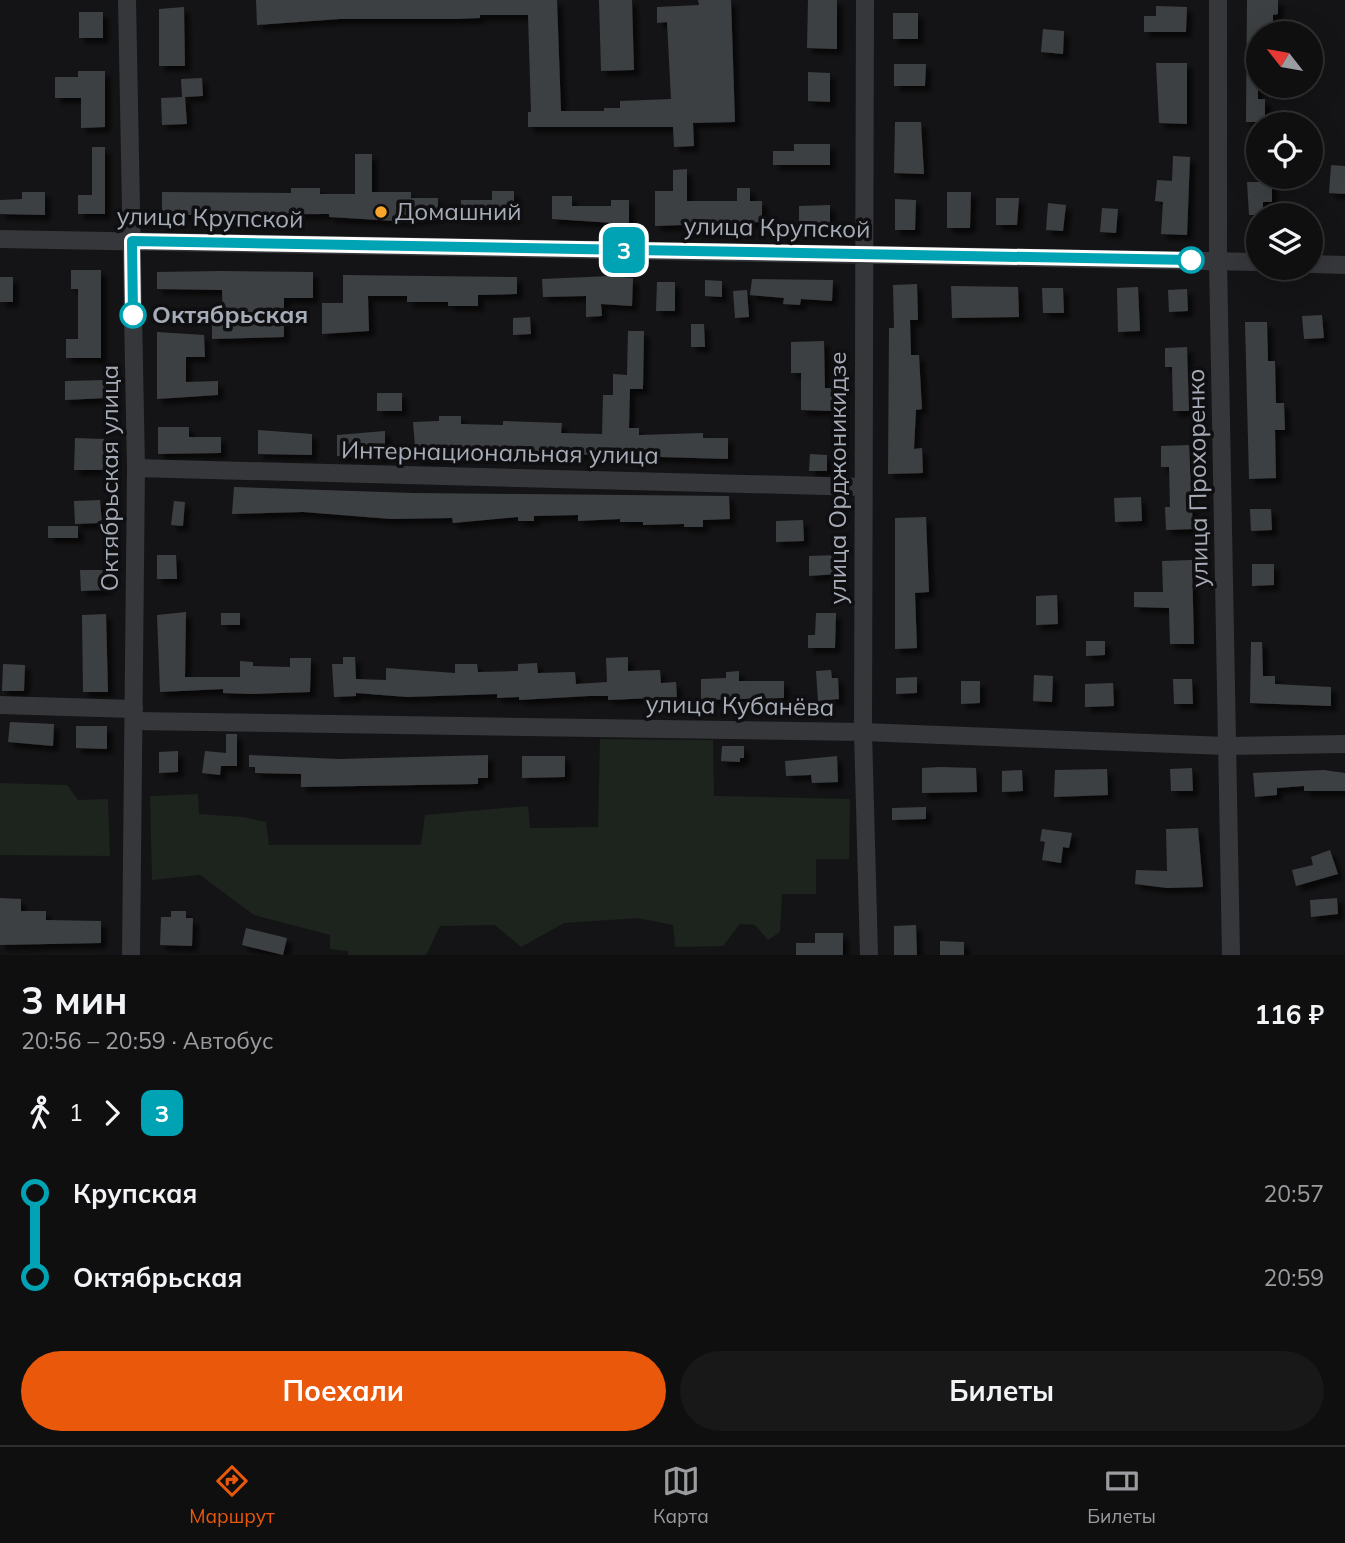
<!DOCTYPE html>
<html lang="ru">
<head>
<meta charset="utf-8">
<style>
  body { margin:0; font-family:Mulish,sans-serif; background:#181819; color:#f1f3f6; height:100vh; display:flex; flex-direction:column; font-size:26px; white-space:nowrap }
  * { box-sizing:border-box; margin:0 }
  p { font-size:23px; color:#9b9c9f }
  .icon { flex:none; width:38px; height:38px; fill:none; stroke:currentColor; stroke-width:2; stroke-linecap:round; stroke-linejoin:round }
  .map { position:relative; height:955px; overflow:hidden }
  .sheet { display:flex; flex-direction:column; background:#0f0f10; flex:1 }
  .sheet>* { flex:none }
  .badge { padding:0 14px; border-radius:10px; font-size:24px; line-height:46px }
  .needle { width:46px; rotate:301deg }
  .fabs { position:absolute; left:1246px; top:21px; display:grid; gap:14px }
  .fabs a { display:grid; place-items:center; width:77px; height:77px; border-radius:50%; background:#0f0f10; box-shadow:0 7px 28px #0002,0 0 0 2px #2f2f30; font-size:35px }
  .map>.badge { position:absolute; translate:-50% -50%; box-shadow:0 0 0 4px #fff }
  .legs { display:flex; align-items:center; gap:10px; height:77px; padding:0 21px; font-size:23px }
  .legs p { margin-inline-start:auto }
  .head { display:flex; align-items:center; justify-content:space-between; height:119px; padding:0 21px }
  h1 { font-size:38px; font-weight:700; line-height:52px }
  .cta { display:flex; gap:14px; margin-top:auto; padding:14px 21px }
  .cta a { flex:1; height:80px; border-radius:42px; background:#ea580c; color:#fff; font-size:28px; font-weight:700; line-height:80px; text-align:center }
  .cta a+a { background:#181819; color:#f1f3f6 }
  ul { padding:0 21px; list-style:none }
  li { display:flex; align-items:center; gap:24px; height:84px; font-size:26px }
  li i { display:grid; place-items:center; width:10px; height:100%; margin:0 9px; background:currentColor }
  li i::after { content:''; width:18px; height:18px; margin:-9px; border:5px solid; border-radius:50%; background:#0f0f10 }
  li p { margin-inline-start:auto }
  li:first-child i { background:linear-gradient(#0000 50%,currentColor 0) }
  li:last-child i { background:linear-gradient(currentColor 50%,#0000 0) }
  .tabs { display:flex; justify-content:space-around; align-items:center; height:98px; border-top:2px solid #2f2f30; background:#0f0f10; font-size:19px; color:#9b9c9f }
  .tabs a { display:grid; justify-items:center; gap:4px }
  .tabs .active { color:#ea580c }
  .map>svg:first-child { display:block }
  .green { fill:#1c241d }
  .building { fill:#3e3f43; filter:url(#shadow) }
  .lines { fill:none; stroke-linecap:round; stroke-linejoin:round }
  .street { stroke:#35373b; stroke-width:18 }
  .line-1-casing { stroke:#fff; stroke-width:16 }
  .line-1 { stroke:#00a3b4; stroke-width:10 }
  .poi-dot { fill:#f7a62b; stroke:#0f0f11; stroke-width:2.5 }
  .stop-1-dot { fill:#fff; stroke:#00a3b4; stroke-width:3.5 }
  .labels { text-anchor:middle; stroke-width:7; stroke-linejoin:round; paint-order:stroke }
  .poi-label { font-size:24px; fill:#a6acb7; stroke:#0f0f11; text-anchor:start }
  .street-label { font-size:24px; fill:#a6acb7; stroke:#0f0f11 }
  .stop-label { font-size:24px; font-weight:bold; fill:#a6acb7; stroke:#0f0f11; text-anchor:start }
</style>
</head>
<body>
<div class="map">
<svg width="1345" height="955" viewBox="0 0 1345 955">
  <defs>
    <filter id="shadow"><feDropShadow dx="5.5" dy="5.5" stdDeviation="2" flood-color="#0009"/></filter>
  </defs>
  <rect width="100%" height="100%" fill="#141416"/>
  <g class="green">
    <path d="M 600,739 L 713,740 L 714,796 L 850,799 L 849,859 L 816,859 L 816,894 L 782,894 L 780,932 L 768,940 L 755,925 L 740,924 L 723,946 L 675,947 L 673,925 L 638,918 L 564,923 L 521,947 L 495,925 L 440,926 L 426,955 L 348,955 L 348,951 L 330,949 L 330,935 L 254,915 L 200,875 L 152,880 L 150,796 L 198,794 L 199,814 L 243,817 L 266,822 L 269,845 L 421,845 L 425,815 L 528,806 L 530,828 L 598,827 Z"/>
    <path d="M 0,783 L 67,785 L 78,800 L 108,799 L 110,856 L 0,855 Z"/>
  </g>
  <g class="building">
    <path d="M 256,0 L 557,0 L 561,111 L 604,111 L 604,108 L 620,108 L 620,101 L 671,99 L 667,22 L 657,23 L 657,7 L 699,5 L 698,0 L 731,0 L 735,122 L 693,123 L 694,146 L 674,147 L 673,127 L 528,127 L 528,112 L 531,112 L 528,15 L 480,15 L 480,18 L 456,19 L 340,19 L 257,25 Z"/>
    <path d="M 599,0 L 632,0 L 634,70 L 601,71 Z"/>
    <path d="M 808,0 L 837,0 L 837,49 L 807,48 Z"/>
    <path d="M 1247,0 L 1278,0 L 1278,14 L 1273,15 L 1273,33 L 1258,33 L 1258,99 L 1265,99 L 1265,122 L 1246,122 Z"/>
    <path d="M 1156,6 L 1187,7 L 1186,32 L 1144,32 L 1144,16 L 1156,16 Z"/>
    <path d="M 184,7 L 185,66 L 159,66 L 159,9 Z"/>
    <rect x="79" y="12" width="24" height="26"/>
    <rect x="893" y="13" width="25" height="26"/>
    <path d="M 1043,29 L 1064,31 L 1063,54 L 1041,52 Z"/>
    <path d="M 1156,63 L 1187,63 L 1187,124 L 1159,123 Z"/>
    <path d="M 894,64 L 926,64 L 925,86 L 894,86 Z"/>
    <path d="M 78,71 L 105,71 L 105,127 L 81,128 L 81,98 L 55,98 L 55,77 L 78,77 Z"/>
    <path d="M 808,72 L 830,73 L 830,102 L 808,101 Z"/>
    <path d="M 202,78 L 203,96 L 185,97 L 187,124 L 162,125 L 161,98 L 182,97 L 181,79 Z"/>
    <path d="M 895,122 L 921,122 L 924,174 L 894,173 Z"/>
    <path d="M 794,144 L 830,144 L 830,165 L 773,165 L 773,151 L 794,151 Z"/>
    <path d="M 92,147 L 105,147 L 105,214 L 78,214 L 78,195 L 92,195 Z"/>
    <path d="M 355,154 L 372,154 L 372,192 L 411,192 L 411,198 L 438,198 L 438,217 L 395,221 L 329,217 L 329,214 L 162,215 L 162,192 L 291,193 L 291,188 L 320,188 L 320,194 L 355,194 Z"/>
    <path d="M 1173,156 L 1190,157 L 1187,235 L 1161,234 L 1163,202 L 1155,201 L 1157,180 L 1172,181 Z"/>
    <path d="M 1331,165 L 1345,166 L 1345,194 L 1329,193 Z"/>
    <path d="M 687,169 L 687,201 L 737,201 L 737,188 L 750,188 L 750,201 L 762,201 L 762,222 L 655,226 L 655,191 L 673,191 L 673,170 Z"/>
    <path d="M 1247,182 L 1272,182 L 1272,202 L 1263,202 L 1263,215 L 1249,215 Z"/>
    <path d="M 492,191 L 514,191 L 514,219 L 461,218 L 461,200 L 492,200 Z"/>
    <path d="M 22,192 L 45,192 L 45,215 L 0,214 L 0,200 L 22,199 Z"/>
    <path d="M 947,192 L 971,192 L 970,228 L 947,228 Z"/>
    <path d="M 552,196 L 572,196 L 572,206 L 611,206 L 611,200 L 629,200 L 629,224 L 552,219 Z"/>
    <path d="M 996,198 L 1019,198 L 1017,225 L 996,225 Z"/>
    <path d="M 895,199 L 916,200 L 915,230 L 895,230 Z"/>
    <path d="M 1048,203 L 1066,205 L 1063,231 L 1046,230 Z"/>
    <path d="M 830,205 L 830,224 L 799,224 L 799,206 Z"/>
    <path d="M 1102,208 L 1118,209 L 1116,233 L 1100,232 Z"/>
    <path d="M 71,270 L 101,270 L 101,358 L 66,358 L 66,339 L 78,339 L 78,289 L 71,289 Z"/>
    <path d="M 222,271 L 313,272 L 313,298 L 284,298 L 284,337 L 212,339 L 212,325 L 223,325 L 222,290 L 157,289 L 157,272 Z"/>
    <path d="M 343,275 L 517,277 L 517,294 L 478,295 L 478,306 L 448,306 L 448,302 L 407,302 L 407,296 L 368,296 L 369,331 L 322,334 L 322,303 L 343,303 Z"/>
    <path d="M 609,276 L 633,278 L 632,306 L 601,304 L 602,316 L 586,317 L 586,296 L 543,297 L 542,279 Z"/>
    <rect x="0" y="277" width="13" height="25"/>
    <path d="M 752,279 L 833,280 L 832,301 L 801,299 L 800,305 L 783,304 L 784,298 L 750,295 Z"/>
    <path d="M 705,280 L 722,281 L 722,297 L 705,296 Z"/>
    <path d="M 657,282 L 675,282 L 675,311 L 656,311 Z"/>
    <path d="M 917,284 L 918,320 L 910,320 L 911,355 L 919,355 L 922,409 L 916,410 L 914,449 L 922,448 L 923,473 L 888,474 L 889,328 L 894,328 L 893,285 Z"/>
    <path d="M 951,286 L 1018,287 L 1019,317 L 952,318 Z"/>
    <path d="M 1138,287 L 1140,331 L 1118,332 L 1117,288 Z"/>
    <path d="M 1042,288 L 1063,288 L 1064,313 L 1043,313 Z"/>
    <path d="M 1187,289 L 1188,311 L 1169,312 L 1168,290 Z"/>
    <path d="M 747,290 L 749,317 L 735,318 L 733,291 Z"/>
    <path d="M 1322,315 L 1324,338 L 1304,339 L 1302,316 Z"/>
    <path d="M 530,317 L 531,334 L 513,335 L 513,318 Z"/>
    <path d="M 1245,322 L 1267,322 L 1268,361 L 1275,361 L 1276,403 L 1284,403 L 1285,430 L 1275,430 L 1276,478 L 1249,479 Z"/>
    <path d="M 691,324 L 704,324 L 705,347 L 691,347 Z"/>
    <path d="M 628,331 L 644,331 L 643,389 L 630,389 L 629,428 L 639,428 L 639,435 L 703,433 L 703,438 L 728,438 L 728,459 L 526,453 L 461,454 L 461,457 L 416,459 L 413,422 L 439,421 L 439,416 L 461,416 L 461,424 L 503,425 L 503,421 L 562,423 L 561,433 L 602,434 L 603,395 L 613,395 L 613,374 L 627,375 Z"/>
    <path d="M 157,332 L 204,335 L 205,357 L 186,357 L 186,382 L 218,381 L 218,395 L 157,399 Z"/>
    <path d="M 824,341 L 825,388 L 833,388 L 832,411 L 801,410 L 801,373 L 791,373 L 791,342 Z"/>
    <path d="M 1187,347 L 1189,411 L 1173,411 L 1172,367 L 1165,367 L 1165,348 Z"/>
    <path d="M 105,380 L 106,398 L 65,400 L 65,381 Z"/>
    <rect x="377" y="393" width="25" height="18"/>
    <path d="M 158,427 L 189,427 L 189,437 L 221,437 L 221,453 L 158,454 Z"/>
    <path d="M 258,430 L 312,434 L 312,455 L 258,454 Z"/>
    <path d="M 385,431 L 385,457 L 337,456 L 337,435 Z"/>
    <path d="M 75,438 L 104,439 L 103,470 L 74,470 Z"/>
    <path d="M 1189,445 L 1193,529 L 1166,530 L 1165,507 L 1170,507 L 1169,467 L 1161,467 L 1161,446 Z"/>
    <path d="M 810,454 L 827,455 L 827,471 L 809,471 Z"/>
    <path d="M 234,487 L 413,493 L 729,496 L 730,519 L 703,520 L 703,527 L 684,527 L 684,524 L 643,525 L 643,522 L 620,522 L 620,519 L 578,521 L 578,515 L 534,516 L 534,521 L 518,521 L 518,517 L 453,523 L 452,518 L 391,519 L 303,512 L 232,514 Z"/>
    <path d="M 1141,497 L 1142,521 L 1115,522 L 1114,498 Z"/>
    <path d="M 100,500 L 102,523 L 75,524 L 74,501 Z"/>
    <path d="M 174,501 L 185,502 L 183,526 L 171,525 Z"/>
    <path d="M 1250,509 L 1271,509 L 1272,530 L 1251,531 Z"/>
    <path d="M 926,517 L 929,592 L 915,593 L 917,648 L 895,649 L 895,518 Z"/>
    <path d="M 803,520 L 804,541 L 776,542 L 776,521 Z"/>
    <rect x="48" y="526" width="30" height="12"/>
    <path d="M 157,555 L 176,555 L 177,579 L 157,579 Z"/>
    <path d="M 837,555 L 838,574 L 809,576 L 809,556 Z"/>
    <path d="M 1192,560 L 1194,644 L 1170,644 L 1169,608 L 1134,607 L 1134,592 L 1163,592 L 1162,561 Z"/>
    <path d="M 1252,564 L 1274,564 L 1274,585 L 1252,586 Z"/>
    <path d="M 80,570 L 106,570 L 106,590 L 81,591 Z"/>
    <path d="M 1057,595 L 1058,624 L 1036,625 L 1036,596 Z"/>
    <path d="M 186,612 L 185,677 L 240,677 L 240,661 L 253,662 L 253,666 L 290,667 L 290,658 L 311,658 L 310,692 L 251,694 L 223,693 L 223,689 L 160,692 L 157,615 Z"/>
    <rect x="221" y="613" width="19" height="12"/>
    <path d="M 816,613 L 836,613 L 835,648 L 808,648 L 808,635 L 815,635 Z"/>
    <path d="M 106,614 L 108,692 L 83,692 L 82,615 Z"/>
    <path d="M 1086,641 L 1105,641 L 1105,655 L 1086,656 Z"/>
    <path d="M 1251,642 L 1262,642 L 1263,676 L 1275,676 L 1275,684 L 1331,687 L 1331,706 L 1250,703 Z"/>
    <path d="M 343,657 L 355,657 L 356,679 L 386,680 L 386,668 L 455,673 L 455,664 L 477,664 L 478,672 L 518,671 L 518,664 L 537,663 L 538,673 L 575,672 L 576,684 L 607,682 L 606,658 L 628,657 L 628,671 L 660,670 L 661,683 L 676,682 L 677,697 L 608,700 L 608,696 L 589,696 L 519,700 L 519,697 L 497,698 L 497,694 L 407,697 L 356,693 L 356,696 L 334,697 L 332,664 L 343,664 Z"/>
    <path d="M 3,664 L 25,665 L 24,691 L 2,691 Z"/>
    <path d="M 831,670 L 832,678 L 838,678 L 839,699 L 818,701 L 816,671 Z"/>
    <path d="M 739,671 L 739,681 L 784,681 L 784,698 L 701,700 L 701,679 L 726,678 L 726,672 Z"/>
    <path d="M 1034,675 L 1053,676 L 1052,702 L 1033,701 Z"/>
    <path d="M 917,677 L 917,693 L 896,694 L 896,678 Z"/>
    <path d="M 1173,679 L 1192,679 L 1193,704 L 1174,704 Z"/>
    <path d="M 961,681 L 980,681 L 980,703 L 961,704 Z"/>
    <path d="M 1113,683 L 1114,706 L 1085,707 L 1085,684 Z"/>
    <path d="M 10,722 L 54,724 L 53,746 L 8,742 Z"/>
    <path d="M 76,726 L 107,726 L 107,749 L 76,748 Z"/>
    <path d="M 226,734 L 237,734 L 237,766 L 221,766 L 220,775 L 202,773 L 205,751 L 226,753 Z"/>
    <path d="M 722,746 L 744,746 L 744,758 L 740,758 L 740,762 L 721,761 Z"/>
    <path d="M 178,751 L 178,772 L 159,773 L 159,752 Z"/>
    <path d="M 249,755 L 339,759 L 488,755 L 488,778 L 478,778 L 478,784 L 301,787 L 301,774 L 255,773 L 255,767 L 249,767 Z"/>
    <path d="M 522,756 L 565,756 L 565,777 L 522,778 Z"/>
    <path d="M 837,756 L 838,782 L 812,783 L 811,775 L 786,776 L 785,761 Z"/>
    <path d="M 940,767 L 976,768 L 977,792 L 922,793 L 922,768 Z"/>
    <path d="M 1192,768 L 1193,791 L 1171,791 L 1170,769 Z"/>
    <path d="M 1107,769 L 1108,795 L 1054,797 L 1055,770 Z"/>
    <path d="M 1022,770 L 1023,791 L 1002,792 L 1002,771 Z"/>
    <path d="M 1324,770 L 1345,773 L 1345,791 L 1304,791 L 1304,786 L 1277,788 L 1277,795 L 1255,797 L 1253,773 Z"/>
    <path d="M 926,807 L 926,819 L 892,820 L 892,808 Z"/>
    <path d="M 1198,828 L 1203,887 L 1167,888 L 1135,884 L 1136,870 L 1167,871 L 1166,829 Z"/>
    <path d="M 1042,829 L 1072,833 L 1069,848 L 1063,847 L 1061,863 L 1042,860 L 1045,842 L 1040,841 Z"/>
    <path d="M 1330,850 L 1338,874 L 1296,886 L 1292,870 L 1313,865 L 1311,857 Z"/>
    <path d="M 0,898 L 21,899 L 21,911 L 46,911 L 46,920 L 101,921 L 101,943 L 0,945 Z"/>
    <path d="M 1337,898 L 1338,914 L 1311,917 L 1310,900 Z"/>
    <path d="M 171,911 L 186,911 L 186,918 L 193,918 L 192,946 L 160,945 L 161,917 L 171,917 Z"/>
    <path d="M 916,925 L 917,955 L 894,955 L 894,926 Z"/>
    <path d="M 246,928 L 287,938 L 283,955 L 242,945 Z"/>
    <path d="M 815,933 L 843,933 L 843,955 L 796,955 L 796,943 L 815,943 Z"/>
    <path d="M 940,941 L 964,942 L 964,955 L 940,955 Z"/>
  </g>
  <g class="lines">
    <g class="street">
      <path d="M 127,0 L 136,468 L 131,955"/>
      <path d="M 865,0 L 863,732 L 869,955"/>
      <path d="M 1218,0 L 1218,261 L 1231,955"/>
      <path d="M 0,239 L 1258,262"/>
      <path d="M 1311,264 L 1345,265"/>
      <path d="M 136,468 L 863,487"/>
      <path d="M 0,705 L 134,709"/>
      <path d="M 134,721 L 863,732 L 1227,746 L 1345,744"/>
    </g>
  </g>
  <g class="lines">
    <g class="line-1-casing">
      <path id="line-1" d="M 133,315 L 132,241 L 1191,260"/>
    </g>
    <use href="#line-1" class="line-1"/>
  </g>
  <circle class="poi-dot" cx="381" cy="212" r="7"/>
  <g class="stop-1-dot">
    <circle cx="1191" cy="260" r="12"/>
    <circle cx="133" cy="315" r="12"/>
  </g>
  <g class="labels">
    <g class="poi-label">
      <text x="395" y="220">Домашний</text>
    </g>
    <g class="street-label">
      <text transform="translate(210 218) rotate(1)" y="8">улица Крупской</text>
      <text transform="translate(777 228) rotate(1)" y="8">улица Крупской</text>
      <text transform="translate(500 453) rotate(1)" y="8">Интернациональная улица</text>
      <text transform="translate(110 478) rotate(-90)" y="8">Октябрьская улица</text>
      <text transform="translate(838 478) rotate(-90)" y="8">улица Орджоникидзе</text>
      <text transform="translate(1198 478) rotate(-91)" y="8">улица Прохоренко</text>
      <text transform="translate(740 706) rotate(1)" y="8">улица Кубанёва</text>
    </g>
    <g class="stop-label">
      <text x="152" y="323">Октябрьская</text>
    </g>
  </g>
</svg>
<div class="fabs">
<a><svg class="needle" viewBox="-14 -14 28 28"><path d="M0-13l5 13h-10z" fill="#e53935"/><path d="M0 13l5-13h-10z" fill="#9b9c9f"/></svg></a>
<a><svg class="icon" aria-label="locate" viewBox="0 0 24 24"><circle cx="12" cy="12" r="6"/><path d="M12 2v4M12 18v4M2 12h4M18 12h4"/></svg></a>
<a><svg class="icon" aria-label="layers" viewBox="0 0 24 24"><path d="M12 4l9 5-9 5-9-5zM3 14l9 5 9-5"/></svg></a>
</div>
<b class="badge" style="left:624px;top:250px;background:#00a3b4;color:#fff">3</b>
</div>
<section class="sheet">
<div class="head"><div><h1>3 мин</h1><p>20:56 – 20:59 · Автобус</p></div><b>116 ₽</b></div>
<div class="legs"><svg class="icon" aria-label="walk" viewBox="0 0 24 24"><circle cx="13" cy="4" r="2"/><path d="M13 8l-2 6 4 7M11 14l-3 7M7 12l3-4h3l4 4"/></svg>1<svg class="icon" aria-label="forward" viewBox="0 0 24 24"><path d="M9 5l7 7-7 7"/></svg><b class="badge" style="background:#00a3b4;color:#fff">3</b></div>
<ul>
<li><i style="color:#00a3b4"></i><b>Крупская</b><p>20:57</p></li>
<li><i style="color:#00a3b4"></i><b>Октябрьская</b><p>20:59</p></li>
</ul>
<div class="cta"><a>Поехали</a><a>Билеты</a></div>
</section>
<nav class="tabs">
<a class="active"><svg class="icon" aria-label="directions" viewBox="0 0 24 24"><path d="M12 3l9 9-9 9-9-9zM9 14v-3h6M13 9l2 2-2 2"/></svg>Маршрут</a>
<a><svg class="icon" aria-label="map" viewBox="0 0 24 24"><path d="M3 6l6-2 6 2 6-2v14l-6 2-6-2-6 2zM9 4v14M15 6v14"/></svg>Карта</a>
<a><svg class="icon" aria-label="tickets" viewBox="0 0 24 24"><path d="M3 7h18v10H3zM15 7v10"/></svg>Билеты</a>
</nav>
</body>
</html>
